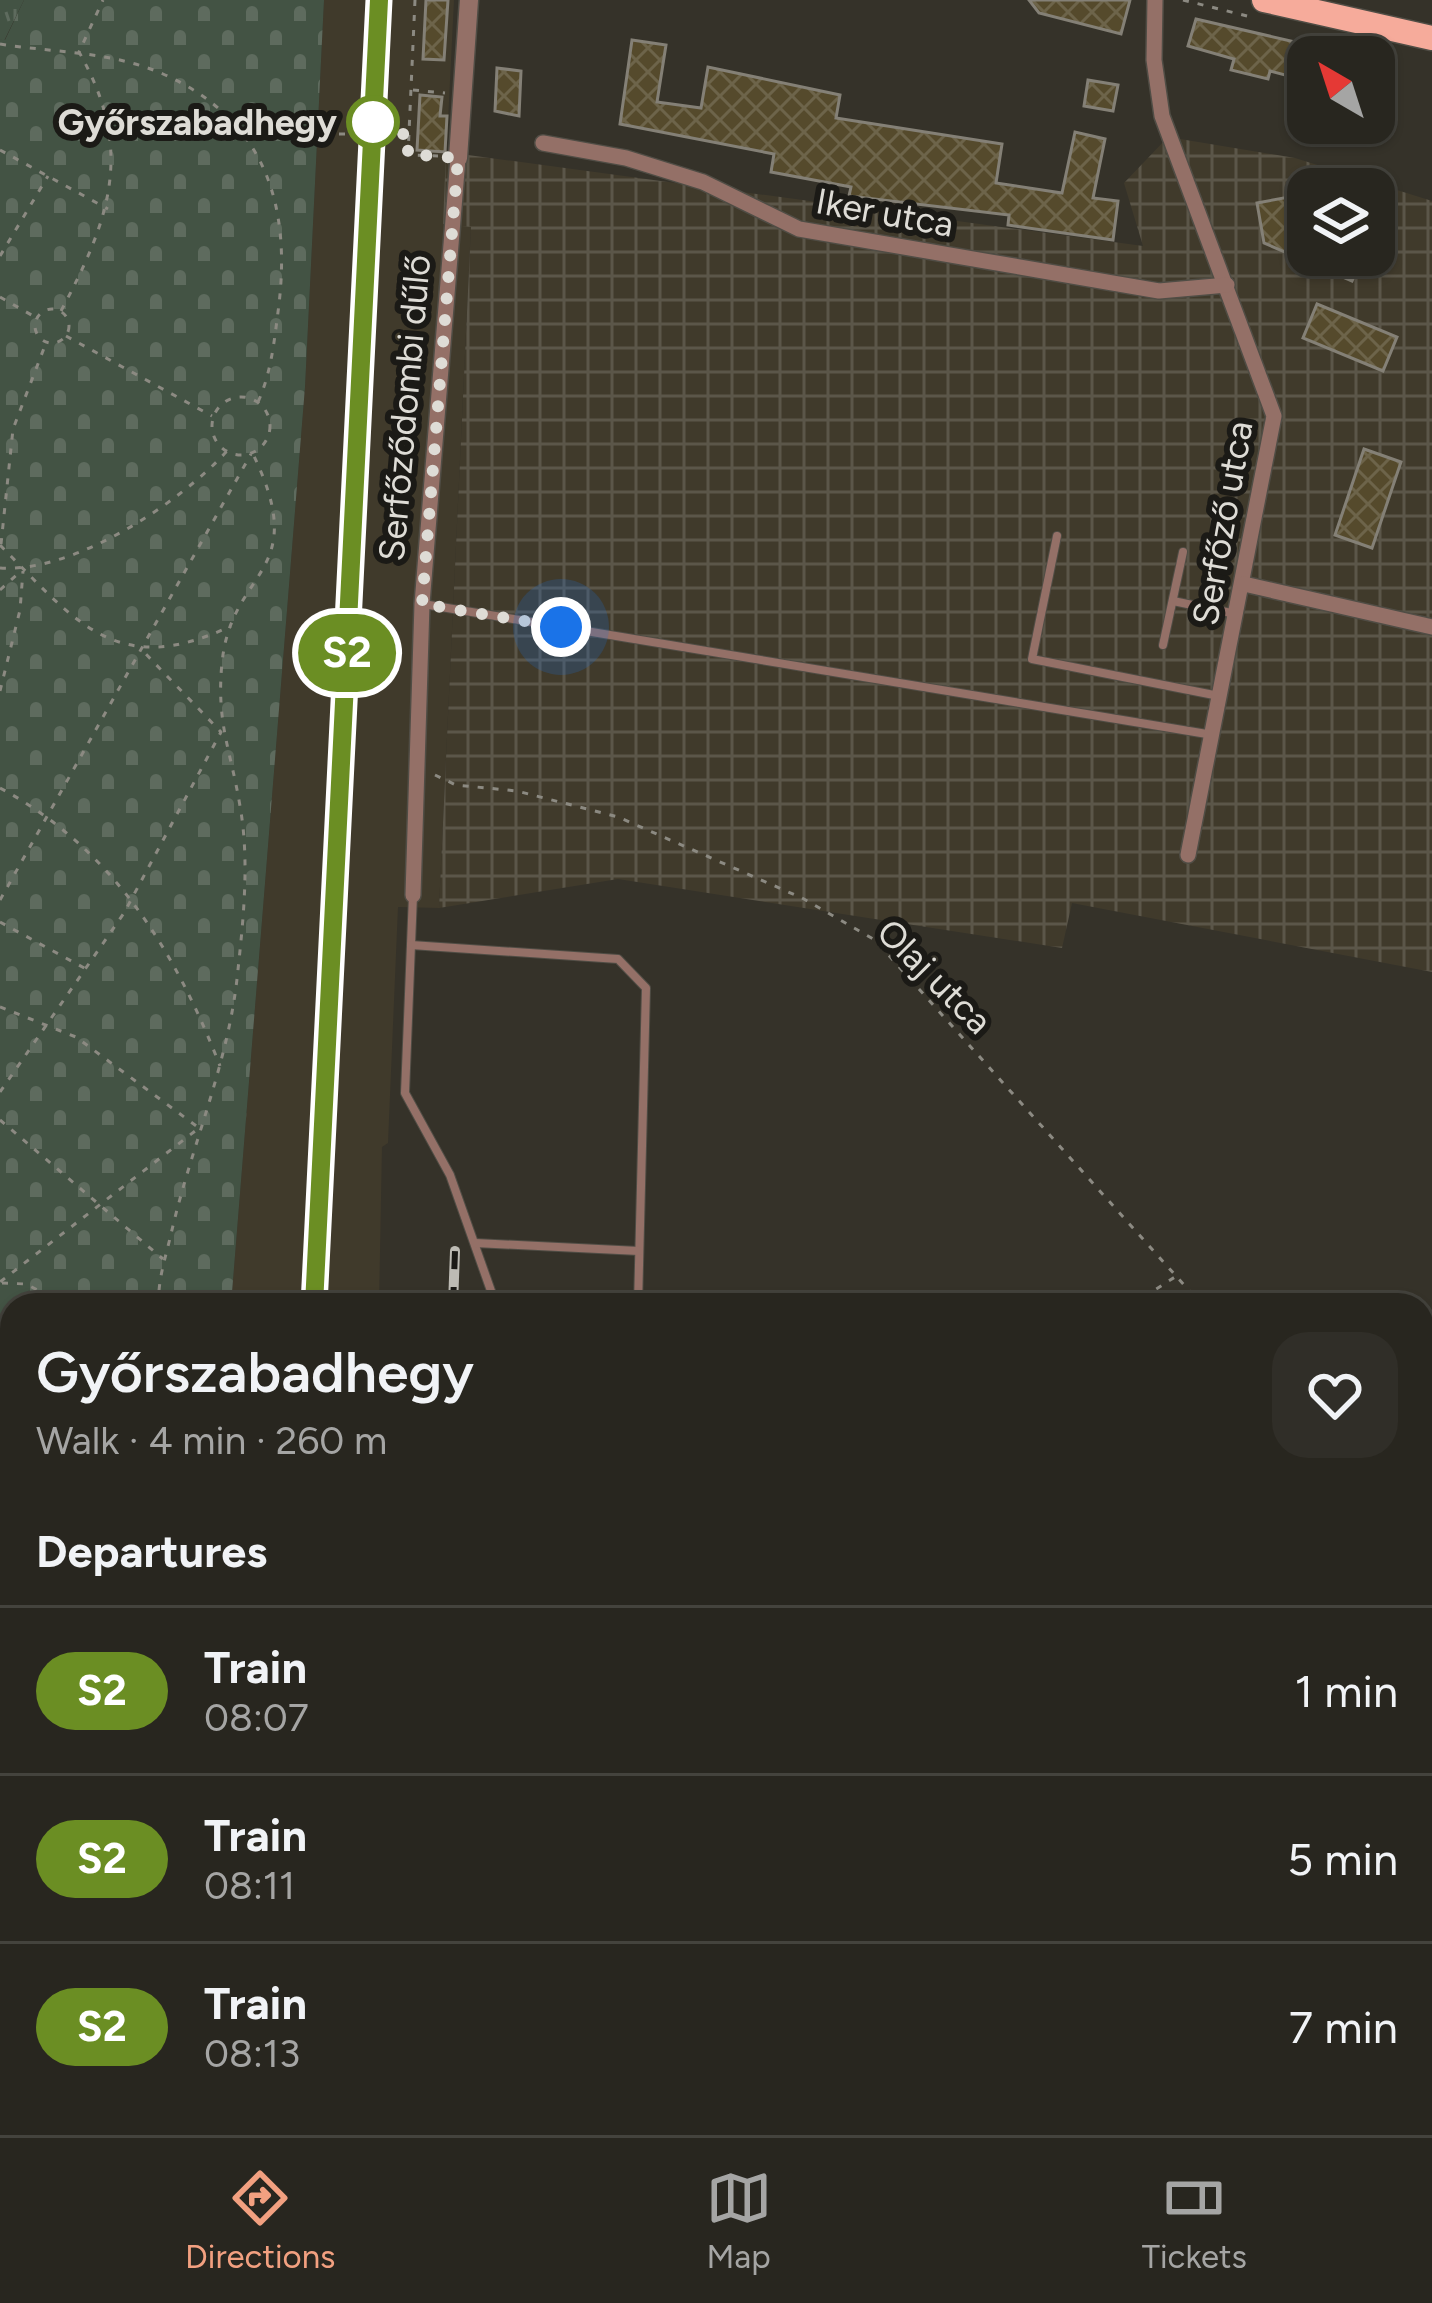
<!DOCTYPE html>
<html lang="en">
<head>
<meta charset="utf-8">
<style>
  body { margin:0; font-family:Figtree,sans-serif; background:#302e28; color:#f1f3f6; height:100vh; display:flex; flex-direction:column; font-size:45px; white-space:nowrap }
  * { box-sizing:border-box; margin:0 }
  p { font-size:39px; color:#a5a5a4 }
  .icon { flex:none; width:66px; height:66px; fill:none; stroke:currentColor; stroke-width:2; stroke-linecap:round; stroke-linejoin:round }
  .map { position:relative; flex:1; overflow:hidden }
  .details { position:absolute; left:0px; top:1293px; width:1434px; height:843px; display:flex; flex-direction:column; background:#28261f; border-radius:36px 36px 0 0; box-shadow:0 3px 9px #0004,0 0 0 3px #44433d }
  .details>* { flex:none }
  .badge { padding:0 24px; border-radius:39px; font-size:42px; line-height:78px }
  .needle { width:78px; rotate:321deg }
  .fabs { position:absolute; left:1287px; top:36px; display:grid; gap:24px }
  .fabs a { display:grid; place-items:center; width:108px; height:108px; border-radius:24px; background:#28261f; box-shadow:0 3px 9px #0004,0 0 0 3px #44433d; font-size:60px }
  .you { position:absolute; width:60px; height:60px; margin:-30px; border:9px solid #fff; border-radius:50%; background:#1a73e8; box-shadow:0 0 0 18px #1a73e833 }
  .map>.badge { position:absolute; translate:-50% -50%; box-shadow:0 0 0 6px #fff }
  h2 { padding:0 36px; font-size:45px; line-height:108px }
  .round { display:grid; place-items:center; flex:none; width:126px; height:126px; border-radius:36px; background:#302e28 }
  .summary { display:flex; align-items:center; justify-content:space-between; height:204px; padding:0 36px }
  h1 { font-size:57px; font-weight:600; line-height:90px }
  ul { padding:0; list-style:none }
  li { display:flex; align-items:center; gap:36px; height:168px; padding:0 36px; border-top:3px solid #44433d }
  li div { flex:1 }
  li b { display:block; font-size:45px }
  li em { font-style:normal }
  li .badge { min-width:132px; font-weight:700; text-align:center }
  .menu { display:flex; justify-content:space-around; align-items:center; height:168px; border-top:3px solid #44433d; background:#28261f; font-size:33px; color:#a5a5a4 }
  .menu a { display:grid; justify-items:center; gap:6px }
  .menu .selected { color:#f2a080 }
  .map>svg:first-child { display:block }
  .built { fill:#403a2b }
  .industrial { fill:url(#industrial-grid); fill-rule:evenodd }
  .grass { fill:url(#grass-tufts) }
  .forest { fill:url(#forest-firs) }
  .cemetery { fill:url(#cemetery-stones) }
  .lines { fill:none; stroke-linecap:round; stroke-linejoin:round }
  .stream { stroke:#001d2b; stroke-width:6 }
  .building { fill:url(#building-cross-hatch); stroke:#848076; stroke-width:3 }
  .service-casing { stroke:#504d45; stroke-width:10 }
  .minor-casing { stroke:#504d45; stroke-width:18 }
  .tertiary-casing { stroke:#504d45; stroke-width:21 }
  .primary-casing { stroke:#504d45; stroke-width:27 }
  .path { stroke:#8c8a82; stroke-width:3; stroke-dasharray:6 9; stroke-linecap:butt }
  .service { stroke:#947067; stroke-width:8 }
  .minor { stroke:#947067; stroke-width:15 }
  .tertiary { stroke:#947067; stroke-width:18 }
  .primary { stroke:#f6ab9b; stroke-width:24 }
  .rail-casing { stroke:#bdbbb4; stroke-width:10 }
  .rail { stroke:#1b1a16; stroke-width:6; stroke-dasharray:18; stroke-linecap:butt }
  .line-casing { stroke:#fff; stroke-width:27 }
  .line { stroke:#6b8e23; stroke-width:18 }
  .walk { stroke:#dedcd6; stroke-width:12; stroke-dasharray:0 21.6 }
  .stop-dot { fill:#fff; stroke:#6b8e23; stroke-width:6 }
  .labels { text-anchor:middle; stroke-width:12; stroke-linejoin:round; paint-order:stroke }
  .stop-label { font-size:36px; font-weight:bold; fill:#dedcd6; stroke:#1b1a16; text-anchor:end }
  .street-label { font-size:36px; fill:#dedcd6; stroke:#1b1a16 }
</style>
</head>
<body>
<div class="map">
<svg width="1432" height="2135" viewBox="0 0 1432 2135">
  <defs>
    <pattern id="industrial-grid" width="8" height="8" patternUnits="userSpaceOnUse" patternTransform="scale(3)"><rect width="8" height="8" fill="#403a2b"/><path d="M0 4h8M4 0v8" fill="none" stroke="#5b5649"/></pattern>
    <pattern id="grass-tufts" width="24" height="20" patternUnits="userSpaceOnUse" patternTransform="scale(3)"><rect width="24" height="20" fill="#435344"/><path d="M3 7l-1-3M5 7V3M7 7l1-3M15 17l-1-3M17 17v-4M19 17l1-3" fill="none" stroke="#5e6b5e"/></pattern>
    <pattern id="forest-firs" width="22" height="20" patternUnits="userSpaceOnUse" patternTransform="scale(3)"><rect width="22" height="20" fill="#435344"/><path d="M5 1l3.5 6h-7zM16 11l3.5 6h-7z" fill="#5e6b5e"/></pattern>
    <pattern id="cemetery-stones" width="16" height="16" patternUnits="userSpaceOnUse" patternTransform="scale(3)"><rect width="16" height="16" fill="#435344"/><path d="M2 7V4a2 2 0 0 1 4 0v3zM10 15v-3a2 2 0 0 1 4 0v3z" fill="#5e6b5e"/></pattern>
    <pattern id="building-cross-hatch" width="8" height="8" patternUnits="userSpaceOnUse" patternTransform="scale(3)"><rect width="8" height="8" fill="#554a2c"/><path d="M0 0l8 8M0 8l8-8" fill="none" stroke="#6d644a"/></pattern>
  </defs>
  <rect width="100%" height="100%" fill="#353229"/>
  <g class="built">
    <path d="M 324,0 L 454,0 L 443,223 L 471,226 L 439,908 L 398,907 L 388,1143 L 382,1147 L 379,1305 L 231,1305 L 305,387 Z"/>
    <path d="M 714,2124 L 855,2124 L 886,2135 L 720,2135 Z"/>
  </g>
  <g class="industrial">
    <path d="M 1168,137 L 1295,158 L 1432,201 L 1432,972 L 1072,903 L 1062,948 L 618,879 L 439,908 L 471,227 L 443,224 L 446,152 L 1143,246 L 1124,183 ZM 1308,189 L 1374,189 L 1374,255 L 1308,255 Z"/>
    <path d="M 1422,1757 L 1432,1757 L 1432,2135 L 886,2135 L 855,2124 L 1422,2124 Z"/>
  </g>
  <g class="grass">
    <path d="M 0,0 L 24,0 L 4,41 L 0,39 Z"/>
    <path d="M 1432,1649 L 1432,1757 L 1422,1757 L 1422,1657 Z"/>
    <path d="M 107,2124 L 254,2124 L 254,2135 L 99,2135 Z"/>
    <path d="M 583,2124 L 714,2124 L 720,2135 L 572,2135 Z"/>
  </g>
  <path class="forest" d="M 291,2124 L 583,2124 L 572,2135 L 290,2135 Z"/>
  <path class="cemetery" d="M 24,0 L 324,0 L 305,387 L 231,1305 L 12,1305 L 12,2124 L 107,2124 L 99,2135 L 0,2135 L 0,39 L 5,40 Z"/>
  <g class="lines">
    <g class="stream">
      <path d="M 1422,1725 L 1432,1724"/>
      <path d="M 665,2135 L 676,2124"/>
    </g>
  </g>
  <g class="building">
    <path d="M 426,0 L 448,0 L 444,60 L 423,59 Z"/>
    <path d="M 1029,0 L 1130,0 L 1121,34 L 1039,13 Z"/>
    <path d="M 1196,19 L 1308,45 L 1308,81 L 1270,71 L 1268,79 L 1231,70 L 1234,59 L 1188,46 Z"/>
    <path d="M 632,40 L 666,45 L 657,102 L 701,108 L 708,67 L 840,95 L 836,118 L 1002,144 L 996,183 L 1062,193 L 1075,132 L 1105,139 L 1093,198 L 1118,201 L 1113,240 L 1008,225 L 1009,215 L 849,196 L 851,187 L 771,172 L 774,154 L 620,124 Z"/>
    <path d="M 497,68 L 521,71 L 519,116 L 495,111 Z"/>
    <path d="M 1088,80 L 1118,85 L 1113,111 L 1084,106 Z"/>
    <path d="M 420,95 L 442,97 L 440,116 L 447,116 L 445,152 L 417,150 Z"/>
    <path d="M 1289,197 L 1308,206 L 1308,255 L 1364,255 L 1352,281 L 1264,243 L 1257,203 Z"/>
    <path d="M 1317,304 L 1397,337 L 1383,371 L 1303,338 Z"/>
    <path d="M 1364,449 L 1401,462 L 1372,548 L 1335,535 Z"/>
  </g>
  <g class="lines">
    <g class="service-casing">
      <g id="service">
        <path d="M 1057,536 L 1032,659 L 1219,696"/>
        <path d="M 1173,601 L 1236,614"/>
        <path d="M 423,604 L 1213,735"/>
        <path d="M 1163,645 L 1183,552"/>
        <path d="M 413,895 L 405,1093 L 450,1175 L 496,1305"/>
        <path d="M 411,945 L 618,959 L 646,988 L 638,1305"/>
        <path d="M 475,1243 L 639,1251"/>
        <path d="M 1422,1822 L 1432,1824"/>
        <path d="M 1194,2124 L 1201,2135"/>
      </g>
    </g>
    <g class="minor-casing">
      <g id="minor">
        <path d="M 1155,0 L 1154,60 L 1162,116 L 1274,416 L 1188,855"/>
        <path d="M 543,143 L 626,158 L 703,182 L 799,229 L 1159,291 L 1227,285"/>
        <path d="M 1244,584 L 1432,627"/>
        <path d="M 413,895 L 422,604 L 458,158"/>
      </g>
    </g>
    <g class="tertiary-casing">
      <path id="tertiary" d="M 458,158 L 469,0"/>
    </g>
    <g class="primary-casing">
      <path id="primary" d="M 1264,0 L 1432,38"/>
    </g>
    <g class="path">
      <path d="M 415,0 L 408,155 L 438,156"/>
      <path d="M 1183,0 L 1251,17"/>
      <path d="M 0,44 C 56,53 111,51 163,74 C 267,120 292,208 278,312 C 274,343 271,373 258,402"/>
      <path d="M 413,90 L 445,93"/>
      <path d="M 339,134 L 406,134"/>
      <path d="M 0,150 L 108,209"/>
      <path d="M 0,256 L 48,176"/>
      <path d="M 0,297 L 35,317"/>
      <circle cx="52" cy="326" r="17"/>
      <path d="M 61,311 C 110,219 135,150 79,52 L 103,0"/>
      <path d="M 66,336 L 212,416"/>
      <circle cx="241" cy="426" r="29"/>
      <path d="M 1,544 L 13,429 L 46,343"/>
      <path d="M 0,545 C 76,622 117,680 231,626"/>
      <path d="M 0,568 C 73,573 179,504 227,451"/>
      <path d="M 0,590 L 21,571"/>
      <path d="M 0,691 L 20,610 L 23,571"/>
      <path d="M 435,775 L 456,785 L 517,791 L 618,817 L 802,898 L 875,940 L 1202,1305"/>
      <path d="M 0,788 C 112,848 175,950 220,1066"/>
      <path d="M 0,900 L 251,454"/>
      <path d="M 0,922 L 86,969"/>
      <path d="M 0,1007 L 76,1037 L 199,1128 L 0,1282"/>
      <path d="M 0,1092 L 124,913 L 221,732 L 141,649"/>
      <path d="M 0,1120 L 163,1259"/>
      <path d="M 2,1283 L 26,1284 L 66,1305"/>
      <path d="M 147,1305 L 157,1296"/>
      <path d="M 159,1305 C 157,1282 166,1256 171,1234 C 191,1147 227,1067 237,979 C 243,923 250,862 240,806 C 231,751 216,723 222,663 C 231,567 313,576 252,452"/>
      <path d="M 1131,1305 L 1175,1277"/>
      <path d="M 0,1356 L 12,1366"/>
      <path d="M 1422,1365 L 1432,1365"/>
      <path d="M 0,1453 L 12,1454"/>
      <path d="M 1422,1508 L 1432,1501"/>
      <path d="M 0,1548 L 12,1528"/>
      <path d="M 0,1581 L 12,1593"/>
      <path d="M 1422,1668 L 1432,1661"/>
      <path d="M 0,1719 L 12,1730"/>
      <path d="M 0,1820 L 12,1812"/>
      <path d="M 0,1869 L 12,1902"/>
      <path d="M 0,2035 L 12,2035"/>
      <path d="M 0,2118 L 12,2069"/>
      <path d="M 158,2124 L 183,2135"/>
      <path d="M 43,2135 L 64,2124"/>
      <path d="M 147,2135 L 157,2124"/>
      <path d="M 251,2135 L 252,2124"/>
      <path d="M 604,2135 L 616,2124"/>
    </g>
    <use href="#service" class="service"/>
    <use href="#minor" class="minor"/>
    <use href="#tertiary" class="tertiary"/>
    <use href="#primary" class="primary"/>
    <g class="rail-casing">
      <g id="rail">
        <path d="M 314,1305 L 379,0"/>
        <path d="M 453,1305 L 455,1251"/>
        <path d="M 733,2124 L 753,2135"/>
        <path d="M 783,2124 L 807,2135"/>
        <path d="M 187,2135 L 193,2124"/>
        <path d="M 272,2135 L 273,2124"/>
      </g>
    </g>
    <use href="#rail" class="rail"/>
  </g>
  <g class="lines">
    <g class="line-casing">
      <path id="line" d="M 314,1305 L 379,0"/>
    </g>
    <use href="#line" class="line"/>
    <path class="walk" d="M 373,122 L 372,134 L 408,134 L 408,154 L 458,158 L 422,604 L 561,627"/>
  </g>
  <circle class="stop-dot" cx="373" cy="122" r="24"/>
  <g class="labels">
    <g class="stop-label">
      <text x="337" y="135">Győrszabadhegy</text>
    </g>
    <g class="street-label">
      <text transform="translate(885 212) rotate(10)" y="13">Iker utca</text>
      <text transform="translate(404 408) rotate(-85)" y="13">Serfőződombi dűlő</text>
      <text transform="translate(1222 523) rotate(-80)" y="13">Serfőző utca</text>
      <text transform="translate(935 976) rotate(45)" y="13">Olaj utca</text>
    </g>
  </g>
</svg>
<div class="fabs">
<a><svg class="needle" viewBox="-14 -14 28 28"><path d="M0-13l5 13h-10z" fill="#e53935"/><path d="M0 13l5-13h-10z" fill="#a5a5a4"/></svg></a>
<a><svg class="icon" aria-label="layers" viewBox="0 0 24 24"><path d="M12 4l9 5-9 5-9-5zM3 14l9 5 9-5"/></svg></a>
</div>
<div class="you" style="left:561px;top:627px"></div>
<b class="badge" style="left:347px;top:653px;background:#6b8e23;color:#fff">S2</b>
<section class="details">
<div class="summary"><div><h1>Győrszabadhegy</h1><p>Walk · 4 min · 260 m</p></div><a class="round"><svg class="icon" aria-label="heart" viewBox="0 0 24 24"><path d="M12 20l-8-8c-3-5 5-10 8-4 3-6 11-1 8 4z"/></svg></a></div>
<h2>Departures</h2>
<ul>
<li><span class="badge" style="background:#6b8e23;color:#fff">S2</span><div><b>Train</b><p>08:07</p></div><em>1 min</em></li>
<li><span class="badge" style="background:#6b8e23;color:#fff">S2</span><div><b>Train</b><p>08:11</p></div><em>5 min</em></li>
<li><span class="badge" style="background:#6b8e23;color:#fff">S2</span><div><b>Train</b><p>08:13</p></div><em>7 min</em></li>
</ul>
</section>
</div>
<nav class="menu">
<a class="selected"><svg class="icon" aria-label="directions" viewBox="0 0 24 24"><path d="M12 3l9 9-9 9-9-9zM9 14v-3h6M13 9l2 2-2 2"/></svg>Directions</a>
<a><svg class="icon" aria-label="map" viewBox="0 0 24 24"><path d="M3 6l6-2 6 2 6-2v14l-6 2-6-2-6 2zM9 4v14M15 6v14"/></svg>Map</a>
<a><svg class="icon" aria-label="tickets" viewBox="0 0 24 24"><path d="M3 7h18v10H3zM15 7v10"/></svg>Tickets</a>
</nav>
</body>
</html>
